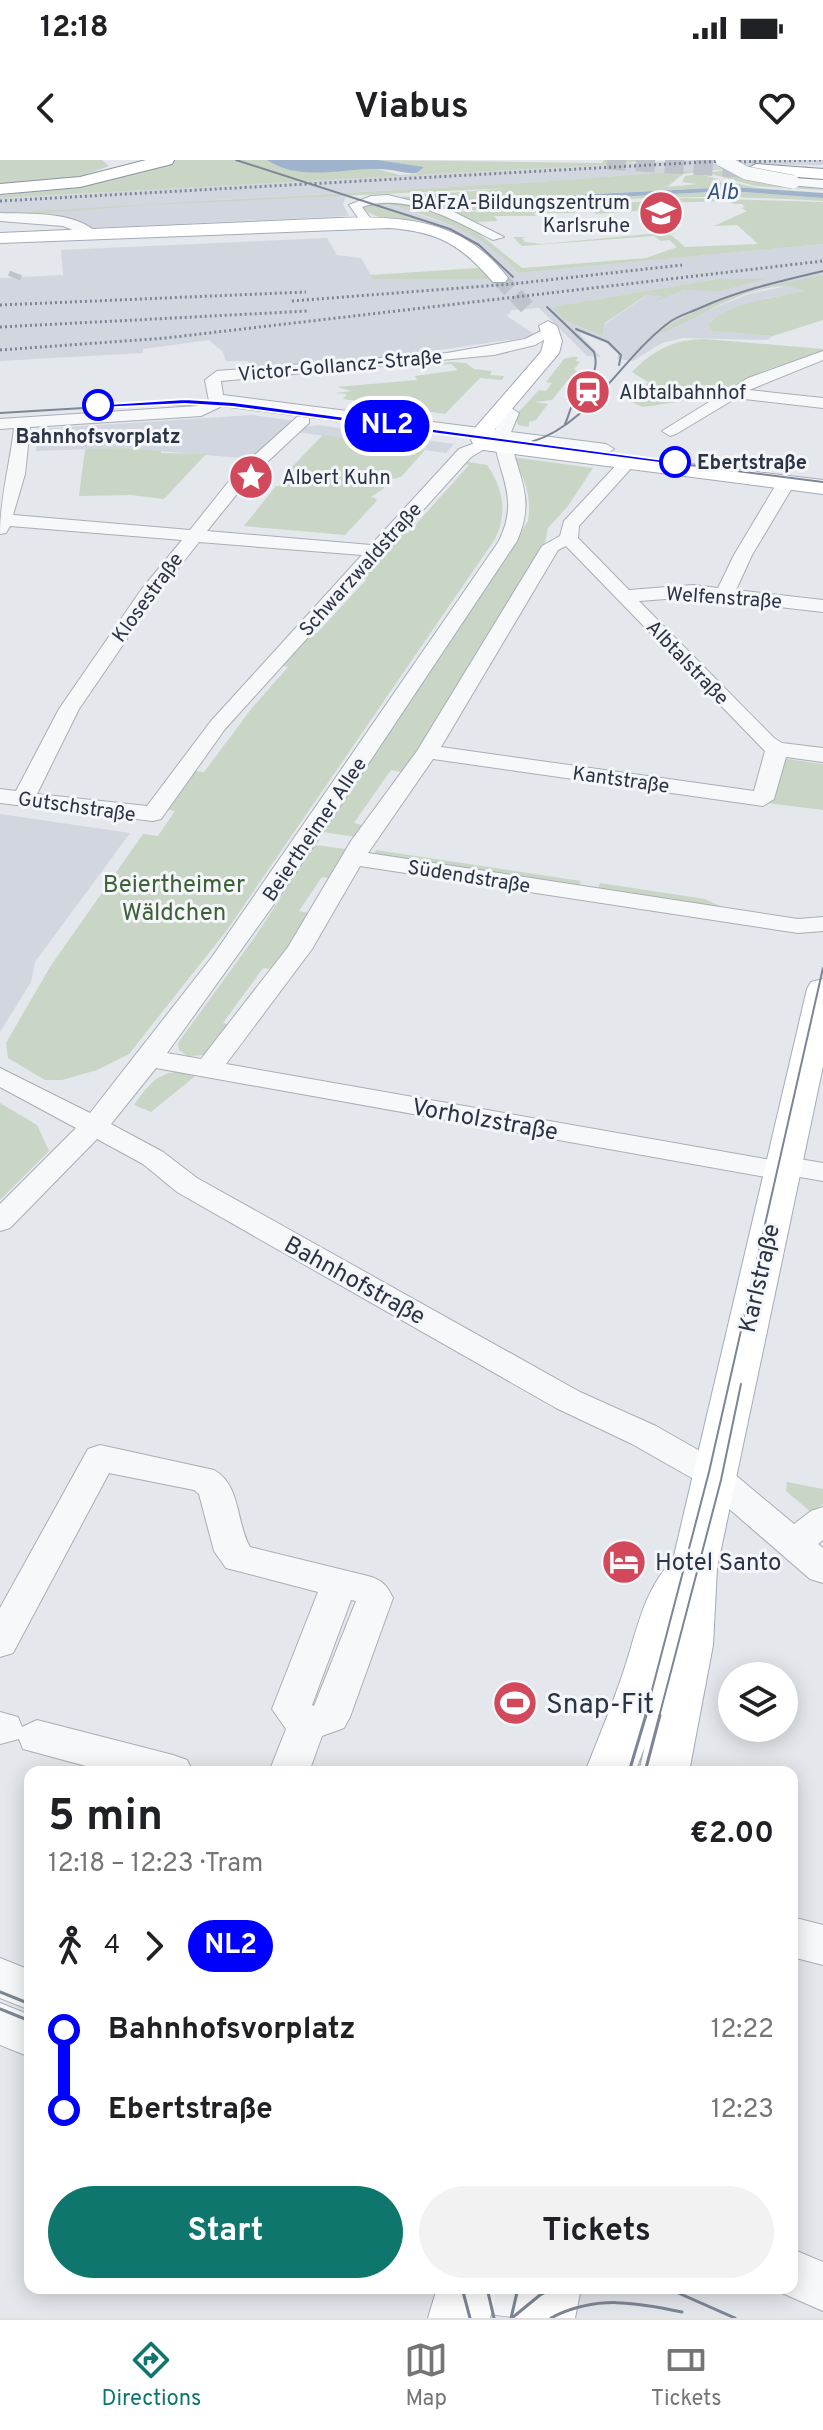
<!DOCTYPE html>
<html lang="en">
<head>
<meta charset="utf-8">
<style>
  body { margin:0; font-family:Overpass,sans-serif; background:#f2f2f2; color:#202124; height:100vh; display:flex; flex-direction:column; font-size:30px; white-space:nowrap }
  * { box-sizing:border-box; margin:0 }
  p { font-size:26px; color:#757577 }
  .icon { flex:none; width:44px; height:44px; fill:none; stroke:currentColor; stroke-width:2; stroke-linecap:round; stroke-linejoin:round }
  .map { position:relative; flex:1; overflow:hidden }
  .sheet { position:absolute; left:24px; top:1606px; width:774px; height:528px; display:flex; flex-direction:column; background:#fff; border-radius:16px; box-shadow:0 4px 20px #0003 }
  .sheet>* { flex:none }
  .badge { padding:0 16px; border-radius:26px; font-size:28px; line-height:52px }
  .buttons { position:absolute; left:718px; top:1502px; display:grid; gap:16px }
  .buttons a { display:grid; place-items:center; width:80px; height:80px; border-radius:50%; background:#fff; box-shadow:0 4px 20px #0003; font-size:40px }
  .map>.badge { position:absolute; translate:-50% -50%; box-shadow:0 0 0 4px #fff }
  .legs { display:flex; align-items:center; gap:12px; height:88px; padding:0 24px; font-size:26px }
  .legs p { margin-inline-start:auto }
  .headline { display:flex; align-items:center; justify-content:space-between; height:136px; padding:0 24px }
  h1 { font-size:44px; font-weight:700; line-height:60px }
  .button { display:flex; gap:16px; margin-top:auto; padding:16px 24px }
  .button a { flex:1; height:92px; border-radius:48px; background:#0f766e; color:#fff; font-size:32px; font-weight:700; line-height:92px; text-align:center }
  .button a+a { background:#f2f2f2; color:#202124 }
  ul { padding:0 24px; list-style:none }
  li { display:flex; align-items:center; gap:28px; height:80px; font-size:30px }
  li i { display:grid; place-items:center; width:12px; height:100%; margin:0 10px; background:currentColor }
  li i::after { content:''; width:20px; height:20px; margin:-10px; border:6px solid; border-radius:50%; background:#fff }
  li p { margin-inline-start:auto }
  li:first-child i { background:linear-gradient(#0000 50%,currentColor 0) }
  li:last-child i { background:linear-gradient(currentColor 50%,#0000 0) }
  .status { display:flex; justify-content:space-between; align-items:center; height:56px; padding:0 40px; background:#fff; direction:ltr }
  .status svg { height:22px; fill:currentColor }
  header { display:flex; justify-content:space-between; align-items:center; height:104px; padding:0 24px; background:#fff; font-size:36px; font-weight:700 }
  .dock { display:flex; justify-content:space-around; align-items:center; height:112px; border-top:2px solid #e0e0e0; background:#fff; font-size:22px; color:#757577 }
  .dock a { display:grid; justify-items:center; gap:4px }
  .dock .active { color:#0f766e }
  .map>svg:first-child { display:block }
  .built { fill:#d2d6de; fill-rule:evenodd }
  .green { fill:#c9d6c5 }
  .water { fill:#9fb4cc }
  .lines { fill:none; stroke-linecap:round; stroke-linejoin:round }
  .minor-tunnel { stroke:#bfc3cb; stroke-width:13; stroke-dasharray:13 7; stroke-linecap:butt }
  .major-tunnel { stroke:#bfc3cb; stroke-width:16; stroke-dasharray:16 8; stroke-linecap:butt }
  .highway-tunnel { stroke:#bfc3cb; stroke-width:19; stroke-dasharray:19 10; stroke-linecap:butt }
  .minor-casing { stroke:#a9aeb7; stroke-width:2 }
  .major-casing { stroke:#a3abb8; stroke-width:2 }
  .highway-casing { stroke:#8b94a3; stroke-width:2 }
  .minor { fill:#f7f8fa; fill-rule:evenodd }
  .major { fill:#fff; fill-rule:evenodd }
  .highway { fill:#fff; fill-rule:evenodd }
  .tram-far1 { stroke:#7d8696; stroke-width:2 }
  .tram { stroke:#7d8696; stroke-width:3 }
  .rail { stroke:#7d8696; stroke-width:3; stroke-dasharray:2 3; stroke-linecap:butt }
  .minor-bridge-casing { stroke:#a9aeb7; stroke-width:14; stroke-linecap:butt }
  .minor-bridge { stroke:#f7f8fa; stroke-width:13 }
  .line-1 { fill:#00f; stroke:#fff; stroke-width:2 }
  .stop-1-dot { fill:#fff; stroke:#00f; stroke-width:4 }
  .labels { text-anchor:middle; stroke-width:6; stroke-linejoin:round; paint-order:stroke }
  .far-poi-label { font-size:20px; fill:#2b3445; stroke:#f4f6f9; text-anchor:start }
  .far-street-label { font-size:20px; fill:#2b3445; stroke:#f4f6f9 }
  .far-stop-label { font-size:20px; font-weight:bold; fill:#2b3445; stroke:#f4f6f9 }
  .far-water-label { font-size:22px; font-style:italic; fill:#34527a; stroke:#f4f6f9 }
  .park-label { font-size:24px; fill:#3f6138; stroke:#f4f6f9 }
  .street-label { font-size:24px; fill:#2b3445; stroke:#f4f6f9 }
  .poi-label { font-size:24px; fill:#2b3445; stroke:#f4f6f9; text-anchor:start }
  .near-poi-label { font-size:28px; fill:#2b3445; stroke:#f4f6f9; text-anchor:start }
</style>
</head>
<body>
<div class="status"><b>12:18</b><svg viewBox="0 0 49 12"><path d="M0 12V9h3v3zM5 12V6h3v6zM10 12V3h3v9zM15 12V0h3v12zM26 1h20v11H26zM47 4h2v5h-2z"/></svg></div>
<header><svg class="icon" aria-label="back" viewBox="0 0 24 24"><path d="M15 5l-7 7 7 7"/></svg>Viabus<svg class="icon" aria-label="heart" viewBox="0 0 24 24"><path d="M12 20l-8-8c-3-5 5-10 8-4 3-6 11-1 8 4z"/></svg></header>
<div class="map">
<svg width="823" height="2158" viewBox="0 0 823 2158">
  <rect width="100%" height="100%" fill="#e4e7ec"/>
  <g class="built">
    <path d="M 695,0 L 823,0 L 823,5 L 757,5 L 538,22 L 199,41 L 336,34 L 346,37 L 343,44 L 349,56 L 93,68 L 37,56 L 37,51 L 0,53 L 0,38 Z"/>
    <path d="M 388,44 L 471,72 L 493,87 L 518,113 L 823,84 L 823,115 L 726,138 L 693,152 L 658,175 L 699,154 L 749,134 L 791,125 L 807,131 L 767,138 L 729,151 L 712,160 L 708,166 L 712,171 L 773,176 L 767,180 L 682,178 L 662,183 L 633,201 L 617,199 L 618,192 L 604,182 L 578,172 L 601,197 L 587,196 L 539,148 L 512,150 L 507,156 L 537,176 L 390,197 L 251,208 L 248,201 L 226,201 L 223,192 L 209,180 L 143,189 L 143,193 L 0,201 L 0,118 L 63,115 L 61,90 L 327,78 L 337,95 L 361,98 L 373,119 L 509,117 L 470,81 L 445,68 L 378,46 ZM 717,119 L 762,119 L 721,131 L 694,129 L 647,135 L 605,164 L 601,176 L 564,160 L 553,147 Z"/>
    <path d="M 252,255 L 296,261 L 254,299 L 123,288 L 36,291 L 37,269 Z"/>
    <path d="M 318,265 L 454,284 L 446,293 L 297,272 L 305,267 Z"/>
    <path d="M 0,654 L 130,673 L 35,802 L 31,822 L 0,872 Z"/>
  </g>
  <g class="green">
    <path d="M 0,0 L 102,0 L 109,6 L 79,17 L 0,24 Z"/>
    <path d="M 174,0 L 267,0 L 305,12 L 377,9 L 400,15 L 417,14 L 424,7 L 378,0 L 602,3 L 604,0 L 653,0 L 615,4 L 695,0 L 0,38 L 0,35 L 18,34 L 0,33 Z"/>
    <path d="M 757,5 L 750,7 L 808,6 L 806,10 L 823,16 L 823,30 L 755,26 L 708,13 L 747,6 L 683,14 L 667,27 L 697,24 L 682,22 L 685,16 L 698,14 L 718,19 L 711,20 L 714,23 L 725,21 L 758,28 L 823,33 L 732,27 L 473,40 L 434,34 L 511,28 L 146,45 L 0,57 L 0,53 L 538,22 Z"/>
    <path d="M 729,31 L 823,38 L 823,41 C 724,35 617,34 519,51 L 686,38 L 823,42 L 823,84 L 518,113 C 477,68 444,62 388,44 L 380,46 L 466,78 C 434,64 385,67 360,47 L 362,44 L 406,42 L 472,68 L 522,108 L 646,98 L 677,87 L 669,80 L 661,81 L 654,76 L 522,86 L 513,77 L 528,77 L 522,78 L 525,82 L 542,84 L 670,72 L 675,73 L 670,74 L 685,87 L 758,84 L 737,65 L 714,66 L 747,51 L 741,48 L 745,47 L 742,44 L 734,44 L 728,41 L 656,43 L 662,49 L 596,54 L 590,48 L 574,50 L 575,53 L 534,53 L 536,56 L 494,56 L 498,61 L 476,62 L 444,51 L 504,52 L 436,48 L 398,37 C 425,34 452,45 481,45 Z"/>
    <path d="M 479,108 L 490,119 L 373,119 L 370,115 Z"/>
    <path d="M 823,115 L 823,160 L 773,176 L 712,171 L 708,166 C 720,144 781,136 805,131 C 762,110 695,163 654,176 C 704,139 763,126 823,115 Z"/>
    <path d="M 717,119 L 765,119 L 721,131 L 684,130 L 652,142 L 663,136 L 646,135 L 605,163 L 602,176 L 564,160 L 552,147 Z"/>
    <path d="M 705,179 L 823,189 L 823,192 L 766,210 L 704,238 L 643,247 L 633,243 L 648,222 L 632,212 C 653,190 675,179 705,179 Z"/>
    <path d="M 571,197 L 578,197 L 576,201 L 580,202 L 574,209 L 582,215 L 568,220 L 552,240 L 535,242 L 548,244 L 536,260 L 529,262 L 529,267 L 518,265 L 515,256 L 539,230 L 546,231 L 552,223 L 546,222 L 564,199 Z"/>
    <path d="M 450,202 L 466,203 L 474,209 L 492,211 L 490,215 L 504,216 L 502,220 L 480,218 L 445,254 L 343,239 L 347,234 L 335,233 L 352,231 L 337,227 L 417,220 L 415,216 L 458,210 L 451,204 L 412,207 Z"/>
    <path d="M 323,275 L 425,290 L 401,317 L 388,320 L 383,329 L 371,337 L 377,339 L 375,343 L 345,375 L 244,366 L 276,326 L 280,326 L 296,312 L 289,310 Z"/>
    <path d="M 123,288 L 161,291 L 161,293 L 206,294 L 164,339 L 131,335 L 79,336 L 85,289 Z"/>
    <path d="M 512,297 L 593,308 L 568,346 L 548,368 L 545,383 L 407,613 L 391,610 L 354,663 L 365,666 L 356,677 L 323,672 L 528,361 C 532,336 525,318 512,297 Z"/>
    <path d="M 463,301 L 487,305 C 503,328 508,353 495,379 L 227,770 L 129,894 L 97,910 L 62,920 L 45,920 L 8,898 L 6,883 L 50,807 L 143,674 L 158,676 L 175,651 L 166,649 L 192,611 L 204,612 L 252,548 L 288,507 L 279,505 L 307,472 L 317,473 L 367,419 L 358,417 L 400,372 L 408,373 L 469,305 L 461,303 Z"/>
    <path d="M 781,598 L 823,604 L 823,650 L 767,643 Z"/>
    <path d="M 315,685 L 346,689 L 334,719 L 322,717 L 299,751 L 312,754 L 275,810 L 263,808 L 223,863 L 234,866 L 206,895 L 188,896 L 179,890 L 178,883 L 257,774 Z"/>
    <path d="M 376,690 L 581,721 L 578,727 L 373,697 Z"/>
    <path d="M 600,723 L 705,739 L 722,747 L 597,731 Z"/>
    <path d="M 175,912 L 199,913 L 151,952 L 134,945 C 146,929 154,915 175,912 Z"/>
    <path d="M 0,943 L 37,965 L 49,991 L 0,1040 Z"/>
    <path d="M 787,1322 L 823,1329 L 823,1344 L 811,1352 L 786,1331 Z"/>
  </g>
  <g class="water">
    <path d="M 267,0 L 378,0 L 424,7 L 417,13 C 404,14 393,9 380,9 C 343,8 300,22 267,0 Z"/>
    <path d="M 732,27 L 823,33 L 823,38 L 729,31 L 466,45 L 414,35 L 434,34 L 480,40 Z"/>
  </g>
  <g class="lines">
    <path class="minor-tunnel" d="M 14,118 L 16,113"/>
    <path class="major-tunnel" d="M 499,118 L 529,149"/>
    <path class="highway-tunnel" d="M 607,0 L 756,9"/>
    <g class="minor-casing">
      <g id="minor">
        <path d="M 793,18 L 823,20 L 823,28 L 789,25 L 789,19 Z"/>
        <path d="M 388,35 L 452,51 L 504,77 L 493,80 C 456,61 406,32 362,47 L 374,63 L 368,67 L 364,66 L 349,45 L 371,36 Z"/>
        <path d="M 0,53 C 30,54 76,51 98,74 L 92,78 L 63,66 L 0,61 Z"/>
        <path d="M 549,167 L 554,168 L 554,174 L 535,185 L 494,195 L 221,221 L 223,235 L 495,270 L 505,250 L 511,248 L 519,253 L 511,272 L 606,284 L 614,289 L 606,294 L 511,282 C 520,320 535,340 517,381 L 282,733 L 167,893 L 201,899 L 288,787 L 351,681 L 417,591 L 542,386 L 560,376 L 564,361 L 621,300 L 633,300 L 635,304 L 579,366 L 578,378 L 629,430 L 693,425 L 718,428 L 734,395 L 777,323 L 786,318 L 795,323 L 752,395 L 736,430 L 823,440 L 823,452 L 693,437 L 639,441 L 774,578 L 782,583 L 823,588 L 823,602 L 786,597 L 774,639 L 763,646 L 433,599 L 368,693 L 798,759 L 823,757 L 823,771 L 798,773 L 360,706 L 312,789 L 226,904 L 765,999 L 794,998 L 823,1003 L 823,1021 L 794,1016 L 765,1017 L 156,908 L 111,964 L 163,992 L 197,1018 L 580,1232 L 656,1266 L 721,1303 L 794,1364 L 811,1351 L 823,1347 L 823,1380 L 818,1384 L 823,1388 L 823,1423 L 810,1419 L 697,1321 L 632,1284 L 556,1248 L 177,1032 L 143,1004 L 97,979 L 10,1068 L 0,1071 L 0,1044 L 76,968 L 0,927 L 0,908 L 90,953 L 94,948 L 212,797 L 499,381 C 519,339 501,320 494,280 L 224,245 L 201,256 L 30,267 L 25,314 L 13,355 L 190,370 L 237,311 L 297,257 L 309,257 L 309,263 L 249,319 L 207,371 L 371,385 L 459,289 L 483,280 L 491,285 L 471,297 L 225,569 L 161,659 L 153,661 L 0,643 L 0,629 L 16,631 L 59,549 L 141,430 L 182,380 L 10,366 L 6,373 L 0,374 C 0,338 10,304 14,268 L 0,269 L 0,259 L 198,246 L 209,241 L 205,220 L 217,211 L 447,193 L 525,179 ZM 199,382 L 362,395 L 211,561 L 147,646 L 37,634 L 79,549 L 155,438 ZM 566,386 L 765,591 L 754,631 L 441,587 L 558,390 Z"/>
        <path d="M 823,191 L 823,200 L 749,230 L 823,238 L 823,248 L 736,238 L 676,274 L 670,276 L 662,271 L 748,218 Z"/>
        <path d="M 100,1285 L 214,1310 C 241,1325 236,1363 250,1387 L 368,1416 C 382,1420 387,1425 393,1438 L 350,1557 L 344,1568 L 322,1576 L 309,1612 L 269,1612 L 286,1569 L 272,1549 L 318,1432 L 226,1408 L 214,1391 L 199,1334 L 194,1330 L 109,1313 L 13,1493 L 0,1497 L 0,1448 L 88,1289 ZM 351,1440 L 356,1441 L 314,1546 L 312,1545 Z"/>
        <path d="M 0,1552 L 18,1557 L 22,1567 L 37,1560 L 173,1595 L 187,1600 L 193,1612 L 108,1612 L 23,1589 L 19,1579 L 0,1584 Z"/>
        <path d="M 792,1757 L 823,1765 L 823,1805 L 792,1797 Z"/>
        <path d="M 0,1798 L 30,1810 L 30,1850 L 0,1838 Z"/>
        <path d="M 0,1843 L 30,1855 L 30,1897 L 0,1885 Z"/>
        <path d="M 792,2089 L 823,2102 L 823,2151 L 775,2130 L 792,2128 Z"/>
        <path d="M 452,2128 L 521,2128 L 543,2141 L 550,2158 C 512,2158 469,2158 452,2128 Z"/>
      </g>
    </g>
    <g class="major-casing">
      <g id="major">
        <path d="M 339,58 C 407,56 464,60 508,118 L 505,122 L 493,122 C 460,84 439,72 389,68 L 0,83 L 0,73 Z"/>
        <path d="M 548,161 L 557,166 L 562,181 L 559,193 L 495,269 L 491,280 L 823,320 L 823,334 L 476,289 L 471,280 L 475,268 L 541,192 L 544,181 L 539,166 Z"/>
        <path d="M 823,819 L 823,906 L 717,1408 L 713,1485 L 689,1612 L 639,1612 L 645,1586 L 635,1612 L 585,1612 C 598,1579 612,1546 623,1513 C 637,1472 642,1432 673,1400 L 807,829 L 811,822 Z"/>
        <path d="M 437,2128 L 497,2128 L 490,2158 L 428,2158 Z"/>
        <path d="M 521,2128 L 581,2128 L 575,2158 L 513,2158 Z"/>
      </g>
    </g>
    <g class="highway-casing">
      <g id="highway">
        <path d="M 146,0 L 174,0 L 172,4 L 80,27 L 0,34 L 0,24 L 80,17 Z"/>
        <path d="M 756,4 L 823,9 L 823,19 L 750,13 L 747,9 Z"/>
      </g>
    </g>
    <use href="#minor" class="minor"/>
    <use href="#major" class="major"/>
    <use href="#highway" class="highway"/>
    <g class="tram-far1">
      <path d="M 236,0 L 450,69 L 479,85 L 513,117"/>
      <path d="M 547,147 L 594,192 C 601,214 585,222 575,239 C 570,247 569,256 565,264"/>
      <path d="M 576,169 L 608,182 L 621,195 L 619,205"/>
      <path d="M 0,253 L 150,244 L 215,245 L 823,322"/>
      <path d="M 531,282 C 590,264 619,201 667,164 C 676,156 689,153 700,148 C 740,130 781,121 823,111"/>
      <path d="M 645,1557 L 709,1312 L 823,808"/>
      <path d="M 659,1557 L 721,1320 L 741,1224"/>
    </g>
    <g class="tram">
      <path d="M 629,1612 L 646,1555"/>
      <path d="M 645,1612 L 660,1555"/>
      <path d="M 0,1832 L 30,1844"/>
      <path d="M 0,1849 L 30,1861"/>
      <path d="M 462,2128 L 470,2158"/>
      <path d="M 487,2128 L 494,2158"/>
      <path d="M 667,2128 L 735,2158"/>
      <path d="M 511,2158 L 518,2128"/>
      <path d="M 512,2158 L 540,2135 L 554,2128"/>
      <path d="M 551,2158 C 595,2135 636,2142 682,2152"/>
    </g>
    <g class="rail">
      <path d="M 729,2 L 823,0"/>
      <path d="M 0,41 L 741,0"/>
      <path d="M 292,141 L 512,124 L 682,105"/>
      <path d="M 0,145 L 306,132"/>
      <path d="M 0,167 L 308,151"/>
      <path d="M 0,190 L 166,178 L 823,101"/>
    </g>
    <g class="minor-bridge-casing">
      <path id="minor-bridge" d="M 722,0 L 746,13 L 793,22"/>
    </g>
    <use href="#minor-bridge" class="minor-bridge"/>
  </g>
  <path class="line-1" d="M 185,239 L 233,242 L 679,302 L 675,305 L 233,247 L 185,244 L 98,248 L 94,245 Z"/>
  <defs>
    <g id="university-disc" transform="scale(2.3)"><circle r="9.5" fill="#d1495b" stroke="#f4f6f9"/><path d="M0-5L7-2L0 1L-7-2ZM-4 1L0 2.5L4 1V4Q0 6-4 4Z" fill="#fff"/></g>
    <g id="station-disc" transform="scale(2.3)"><circle r="9.5" fill="#d1495b" stroke="#f4f6f9"/><path d="M-3-6H3Q5-6 5-4V2Q5 4 3 4L4.5 6H3L1.5 4h-3L-3 6H-4.5L-3 4Q-5 4-5 2V-4Q-5-6-3-6ZM-3.5-4v3h7v-3ZM-3.5 1v1.5H-2V1ZM2 1v1.5H3.5V1Z" fill="#fff"/></g>
    <g id="sight-disc" transform="scale(2.3)"><circle r="9.5" fill="#d1495b" stroke="#f4f6f9"/><path d="M0-6L1.8-2.2L6-1.7L2.9 1.2L3.7 5.4L0 3.3L-3.7 5.4L-2.9 1.2L-6-1.7L-1.8-2.2Z" fill="#fff"/></g>
    <g id="hotel-disc" transform="scale(2.3)"><circle r="9.5" fill="#d1495b" stroke="#f4f6f9"/><path d="M-6-4.5h1.5V1H6V5H4.5V3h-9V5H-6ZM-4 0a1.8 1.8 0 1 1 3.6 0ZM.5 0V-2.5h3Q6-2.5 6 0Z" fill="#fff"/></g>
    <g id="stadium-disc" transform="scale(2.3)"><circle r="9.5" fill="#d1495b" stroke="#f4f6f9"/><path d="M0-5a6.5 5 0 1 0 0 10a6.5 5 0 1 0 0-10ZM-3.5-1.8h7v3.6h-7Z" fill="#fff"/></g>
  </defs>
  <g fill-rule="evenodd">
    <use href="#university-disc" x="661" y="53"/>
    <use href="#station-disc" x="588" y="232"/>
    <use href="#sight-disc" x="251" y="317"/>
    <use href="#hotel-disc" x="624" y="1402"/>
    <use href="#stadium-disc" x="515" y="1543"/>
  </g>
  <g class="stop-1-dot">
    <circle cx="98" cy="245" r="14"/>
    <circle cx="675" cy="302" r="14"/>
  </g>
  <g class="labels">
    <g class="far-poi-label">
      <text x="630" y="49" text-anchor="end">BAFzA-Bildungszentrum<tspan x="630" dy="23">Karlsruhe</tspan></text>
      <text x="619" y="239">Albtalbahnhof</text>
      <text x="282" y="324">Albert Kuhn</text>
    </g>
    <g class="far-street-label">
      <text transform="translate(340 205) rotate(-5)" y="7">Victor-Gollancz-Straße</text>
      <text transform="translate(360 409) rotate(-48)" y="7">Schwarzwaldstraße</text>
      <text transform="translate(147 437) rotate(-54)" y="7">Klosestraße</text>
      <text transform="translate(724 437) rotate(4)" y="7">Welfenstraße</text>
      <text transform="translate(688 502) rotate(46)" y="7">Albtalstraße</text>
      <text transform="translate(621 619) rotate(8)" y="7">Kantstraße</text>
      <text transform="translate(77 646) rotate(8)" y="7">Gutschstraße</text>
      <text transform="translate(314 669) rotate(-56)" y="7">Beiertheimer Allee</text>
      <text transform="translate(469 716) rotate(9)" y="7">Südendstraße</text>
    </g>
    <g class="far-stop-label">
      <text x="98" y="283">Bahnhofsvorplatz</text>
      <text x="697" y="309" text-anchor="start">Ebertstraße</text>
    </g>
    <g class="far-water-label">
      <text x="722" y="39">Alb</text>
    </g>
    <g class="park-label">
      <text x="174" y="732">Beiertheimer<tspan x="174" dy="28">Wäldchen</tspan></text>
    </g>
    <g class="street-label">
      <text transform="translate(485 959) rotate(10)" y="8">Vorholzstraße</text>
      <text transform="translate(759 1118) rotate(-77)" y="8">Karlstraße</text>
      <text transform="translate(355 1120) rotate(29)" y="8">Bahnhofstraße</text>
    </g>
    <g class="poi-label">
      <text x="655" y="1410">Hotel Santo</text>
    </g>
    <g class="near-poi-label">
      <text x="546" y="1553">Snap-Fit</text>
    </g>
  </g>
</svg>
<div class="buttons">
<a><svg class="icon" aria-label="layers" viewBox="0 0 24 24"><path d="M12 4l9 5-9 5-9-5zM3 14l9 5 9-5"/></svg></a>
</div>
<b class="badge" style="left:387px;top:266px;background:#00f;color:#fff">NL2</b>
<section class="sheet">
<div class="headline"><div><h1>5 min</h1><p>12:18 – 12:23 · Tram</p></div><b>€2.00</b></div>
<div class="legs"><svg class="icon" aria-label="walk" viewBox="0 0 24 24"><circle cx="13" cy="4" r="2"/><path d="M13 8l-2 6 4 7M11 14l-3 7M7 12l3-4h3l4 4"/></svg>4<svg class="icon" aria-label="forward" viewBox="0 0 24 24"><path d="M9 5l7 7-7 7"/></svg><b class="badge" style="background:#00f;color:#fff">NL2</b></div>
<ul>
<li><i style="color:#00f"></i><b>Bahnhofsvorplatz</b><p>12:22</p></li>
<li><i style="color:#00f"></i><b>Ebertstraße</b><p>12:23</p></li>
</ul>
<div class="button"><a>Start</a><a>Tickets</a></div>
</section>
</div>
<nav class="dock">
<a class="active"><svg class="icon" aria-label="directions" viewBox="0 0 24 24"><path d="M12 3l9 9-9 9-9-9zM9 14v-3h6M13 9l2 2-2 2"/></svg>Directions</a>
<a><svg class="icon" aria-label="map" viewBox="0 0 24 24"><path d="M3 6l6-2 6 2 6-2v14l-6 2-6-2-6 2zM9 4v14M15 6v14"/></svg>Map</a>
<a><svg class="icon" aria-label="tickets" viewBox="0 0 24 24"><path d="M3 7h18v10H3zM15 7v10"/></svg>Tickets</a>
</nav>
</body>
</html>
